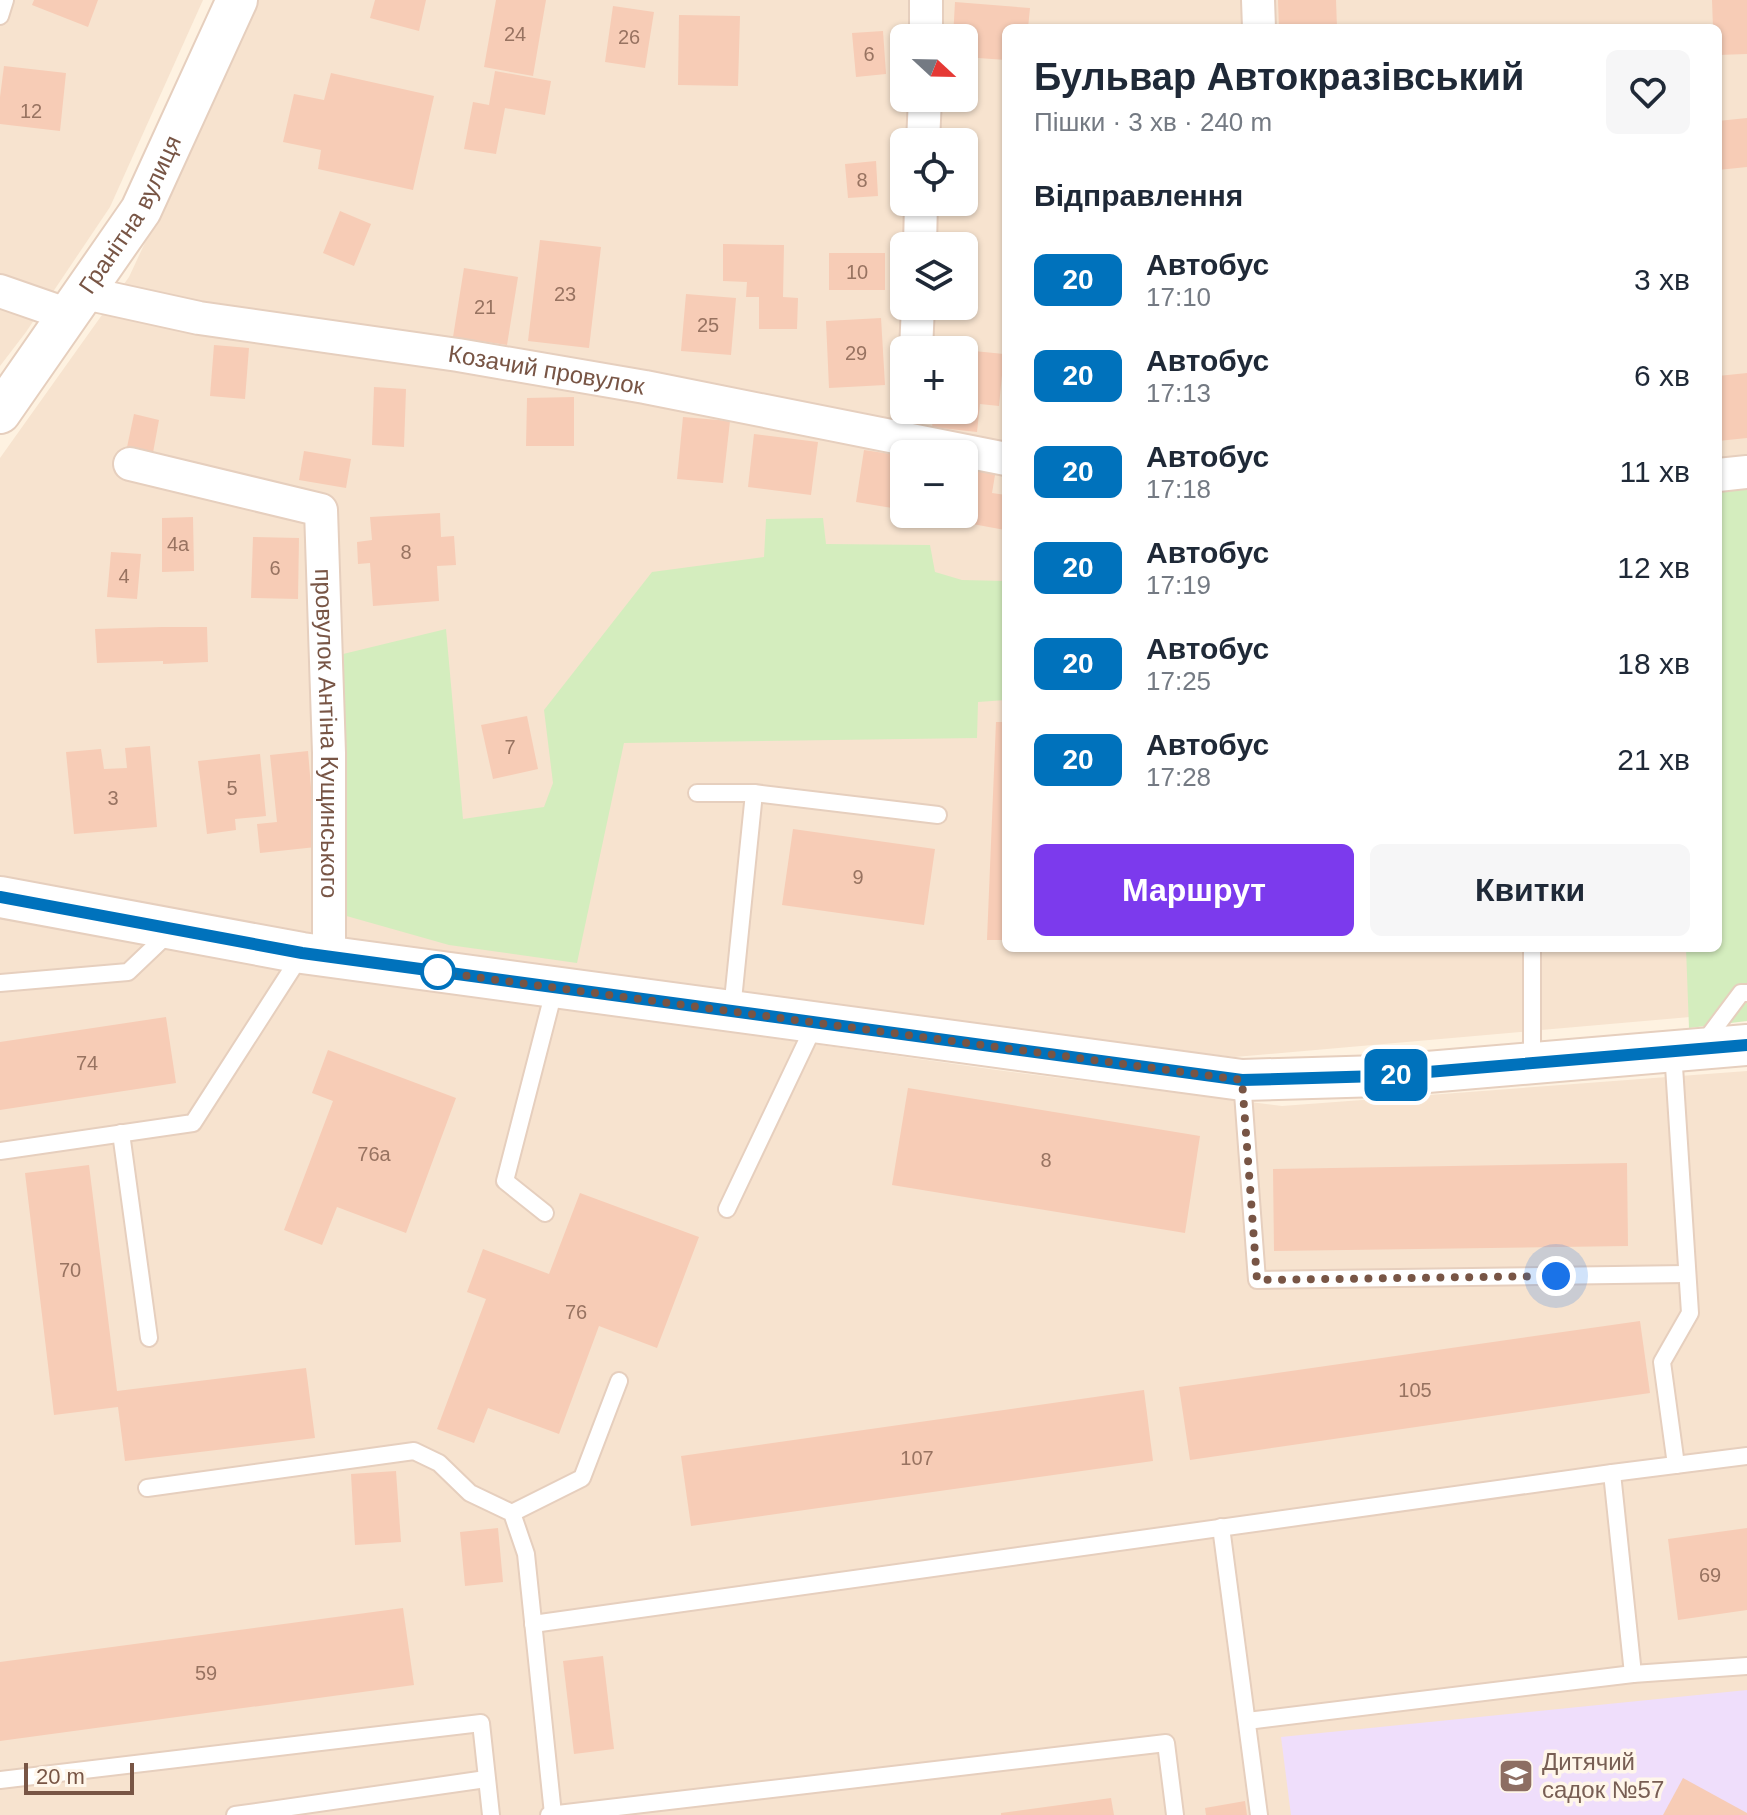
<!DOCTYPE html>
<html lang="uk">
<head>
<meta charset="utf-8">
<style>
  body { margin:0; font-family:Helvetica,sans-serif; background:#f6f6f7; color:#1f2937; height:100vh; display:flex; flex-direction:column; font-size:30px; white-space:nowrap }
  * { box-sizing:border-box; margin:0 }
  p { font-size:26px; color:#747a83 }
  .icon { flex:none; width:44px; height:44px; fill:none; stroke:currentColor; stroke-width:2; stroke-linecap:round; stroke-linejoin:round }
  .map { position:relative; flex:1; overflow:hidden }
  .side { position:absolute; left:1002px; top:24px; width:720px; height:928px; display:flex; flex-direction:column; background:#fff; border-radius:12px; box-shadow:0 2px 6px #0004 }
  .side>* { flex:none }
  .badge { padding:0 16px; border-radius:12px; font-size:28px; line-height:52px }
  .needle { width:52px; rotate:112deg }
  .fabs { position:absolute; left:890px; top:24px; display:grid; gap:16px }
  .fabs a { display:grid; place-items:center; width:88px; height:88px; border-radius:12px; background:#fff; box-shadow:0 2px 6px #0004; font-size:40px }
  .scale { position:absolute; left:24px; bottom:20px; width:110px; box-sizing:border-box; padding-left:8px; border:4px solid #785545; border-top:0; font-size:22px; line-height:28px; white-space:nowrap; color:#785545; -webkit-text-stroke:6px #fff6ea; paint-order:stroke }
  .you { position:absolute; width:40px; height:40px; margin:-20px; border:6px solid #fff; border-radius:50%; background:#1a73e8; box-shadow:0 0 0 12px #1a73e833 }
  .map>.badge { position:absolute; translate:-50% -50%; box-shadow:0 0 0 4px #fff }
  h2 { padding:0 32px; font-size:30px; line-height:72px }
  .round { display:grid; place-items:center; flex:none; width:84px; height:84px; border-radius:12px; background:#f6f6f7 }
  .headline { display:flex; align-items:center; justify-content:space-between; height:136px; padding:0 32px }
  h1 { font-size:38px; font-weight:700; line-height:60px }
  .button { display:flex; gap:16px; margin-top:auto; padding:16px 32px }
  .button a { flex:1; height:92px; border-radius:12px; background:#7c3aed; color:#fff; font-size:32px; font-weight:700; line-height:92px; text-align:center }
  .button a+a { background:#f6f6f7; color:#1f2937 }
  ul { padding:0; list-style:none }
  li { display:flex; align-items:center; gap:24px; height:96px; padding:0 32px }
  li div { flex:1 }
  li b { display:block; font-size:30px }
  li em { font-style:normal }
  li .badge { min-width:88px; font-weight:700; text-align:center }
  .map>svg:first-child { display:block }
  .residential { fill:#f7e3cf; fill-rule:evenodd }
  .education { fill:#efdefb }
  .green { fill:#d4edbe }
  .building { fill:#f7ccb6 }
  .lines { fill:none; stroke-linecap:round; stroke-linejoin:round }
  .service-casing { stroke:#e6cfbe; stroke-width:20 }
  .minor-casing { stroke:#e6cfbe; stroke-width:36 }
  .tertiary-casing { stroke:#e6cfbe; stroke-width:44 }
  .service { stroke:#fff; stroke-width:16 }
  .minor { stroke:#fff; stroke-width:32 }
  .tertiary { stroke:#fff; stroke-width:40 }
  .line-casing { stroke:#fff; stroke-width:18 }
  .line { stroke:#0072bc; stroke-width:12 }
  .walk { stroke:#785545; stroke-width:8; stroke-dasharray:0 14.4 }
  .stop-dot { fill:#fff; stroke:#0072bc; stroke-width:4 }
  .labels { text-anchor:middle; stroke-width:7; stroke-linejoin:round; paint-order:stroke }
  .number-label { font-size:20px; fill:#987361 }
  .street-label { font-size:24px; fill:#785545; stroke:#fff6ea }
  .education-label { font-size:24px; fill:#785e54; stroke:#fff6ea; text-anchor:start }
</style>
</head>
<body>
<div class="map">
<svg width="1747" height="1815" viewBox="0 0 1747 1815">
  <rect width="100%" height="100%" fill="#fef2e1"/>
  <g class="residential">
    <path d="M 0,0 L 203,0 L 110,207 L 26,332 L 0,366 Z"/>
    <path d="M 258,0 L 1747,0 L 1747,1012 L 1235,1057 L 716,997 L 358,945 L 0,875 L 0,458 L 129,277 ZM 1006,28 L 1718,28 L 1718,948 L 1006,948 ZM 904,38 L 964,38 L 964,98 L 904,98 ZM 904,142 L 964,142 L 964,202 L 904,202 ZM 904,246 L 964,246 L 964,306 L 904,306 ZM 904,350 L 964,350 L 964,410 L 904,410 ZM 904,454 L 964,454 L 964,514 L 904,514 Z"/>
    <path d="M 0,918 L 100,935 L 671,1024 L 997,1070 L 1282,1106 L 1747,1071 L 1747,1815 L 0,1815 Z"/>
  </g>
  <path class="education" d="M 1747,1690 L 1747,1815 L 1291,1815 L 1281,1737 Z"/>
  <g class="green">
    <path d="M 1747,464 L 1747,1021 L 1689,1028 L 1686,948 L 1718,948 L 1718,467 Z"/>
    <path d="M 823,518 L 826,544 L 930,545 L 935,572 L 962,580 L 1006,581 L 1006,700 L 978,702 L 977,738 L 624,743 L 577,963 L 449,945 L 343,915 L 339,655 L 446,629 L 463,819 L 544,807 L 553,783 L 544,710 L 652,572 L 764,557 L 766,519 Z"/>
  </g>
  <g class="building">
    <path d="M 34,0 L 98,0 L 88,27 L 32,5 Z"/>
    <path d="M 375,0 L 426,0 L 419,31 L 370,18 Z"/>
    <path d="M 496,0 L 546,0 L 533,76 L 484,67 Z"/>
    <path d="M 1278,0 L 1336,0 L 1337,28 L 1279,28 Z"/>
    <path d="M 1712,0 L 1747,0 L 1747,54 L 1718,55 L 1718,28 L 1713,28 Z"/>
    <path d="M 955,2 L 1030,8 L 1028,28 L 1006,28 L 1006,60 L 964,57 L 964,38 L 953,38 Z"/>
    <path d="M 613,6 L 654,12 L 645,68 L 605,62 Z"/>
    <path d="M 679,15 L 740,16 L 738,86 L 678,85 Z"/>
    <path d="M 883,31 L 886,74 L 856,77 L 852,33 Z"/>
    <path d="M 4,66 L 66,73 L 60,131 L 0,124 L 0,97 Z"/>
    <path d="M 495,71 L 551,81 L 545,115 L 505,108 L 496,154 L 464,149 L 473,102 L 489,105 Z"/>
    <path d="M 331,73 L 434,96 L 413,190 L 318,169 L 321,150 L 283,142 L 294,94 L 324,100 Z"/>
    <path d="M 1747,118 L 1747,167 L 1718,170 L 1718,121 Z"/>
    <path d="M 876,161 L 878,196 L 848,198 L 845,164 Z"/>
    <path d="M 340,211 L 371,224 L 354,266 L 323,253 Z"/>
    <path d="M 540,240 L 601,247 L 589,348 L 528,341 Z"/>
    <path d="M 723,244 L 784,245 L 783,297 L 798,298 L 797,329 L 759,329 L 759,297 L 746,297 L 747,282 L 723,281 Z"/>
    <rect x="829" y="253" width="56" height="37"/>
    <path d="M 464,268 L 518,277 L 507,345 L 453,337 Z"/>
    <path d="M 686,294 L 736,298 L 731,355 L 681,351 Z"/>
    <path d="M 881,318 L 885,385 L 829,388 L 826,321 Z"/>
    <path d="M 214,345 L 249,348 L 245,399 L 210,396 Z"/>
    <path d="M 964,350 L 1004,354 L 999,406 L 980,404 L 977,432 L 932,427 L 934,410 L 964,410 Z"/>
    <path d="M 1747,373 L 1747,438 L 1718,441 L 1718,376 Z"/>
    <path d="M 374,387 L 406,389 L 404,447 L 372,445 Z"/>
    <path d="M 574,397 L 574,446 L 526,446 L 527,398 Z"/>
    <path d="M 134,414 L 159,420 L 152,458 L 126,452 Z"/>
    <path d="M 683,417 L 730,421 L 723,483 L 677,479 Z"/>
    <path d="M 754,434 L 818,442 L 811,495 L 748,487 Z"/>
    <path d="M 864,450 L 904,456 L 904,510 L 856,502 Z"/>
    <path d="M 304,451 L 351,459 L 346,488 L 299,480 Z"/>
    <path d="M 964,464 L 996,469 L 992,493 L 1006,495 L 1005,530 L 940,518 L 940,514 L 964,514 Z"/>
    <path d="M 440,513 L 441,537 L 454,536 L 456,565 L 437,566 L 439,601 L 373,606 L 370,563 L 358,564 L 357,542 L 372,540 L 370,517 Z"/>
    <path d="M 193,517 L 194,571 L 162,572 L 162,518 Z"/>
    <path d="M 253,537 L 299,538 L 298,599 L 251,598 Z"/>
    <path d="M 111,552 L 141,554 L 137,599 L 107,597 Z"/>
    <path d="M 162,627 L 207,627 L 208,662 L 163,664 L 163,661 L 97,663 L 95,629 Z"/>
    <path d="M 527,716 L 538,769 L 493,779 L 481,725 Z"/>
    <path d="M 996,722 L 1006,722 L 1006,940 L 987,940 Z"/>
    <path d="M 150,746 L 157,827 L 74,834 L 66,752 L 101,749 L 104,769 L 127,768 L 125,748 Z"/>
    <path d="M 308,751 L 316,847 L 260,853 L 257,824 L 277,822 L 270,755 Z"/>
    <path d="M 260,754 L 266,816 L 235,819 L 236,830 L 207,834 L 198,761 Z"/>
    <path d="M 793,829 L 935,849 L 924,925 L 782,905 Z"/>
    <path d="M 166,1017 L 176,1083 L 0,1110 L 0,1042 Z"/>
    <path d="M 328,1050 L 456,1098 L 406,1233 L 337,1207 L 322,1245 L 284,1230 L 333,1101 L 312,1093 Z"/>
    <path d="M 908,1088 L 1200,1136 L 1185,1233 L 892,1185 Z"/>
    <path d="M 1627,1163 L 1628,1246 L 1274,1251 L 1273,1169 Z"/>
    <path d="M 89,1165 L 117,1391 L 306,1368 L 315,1438 L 125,1461 L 118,1407 L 54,1415 L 25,1173 Z"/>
    <path d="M 580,1193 L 699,1237 L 657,1348 L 599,1326 L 559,1434 L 488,1408 L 474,1443 L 437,1429 L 486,1299 L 467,1292 L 483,1249 L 549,1274 Z"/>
    <path d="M 1640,1321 L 1650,1393 L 1190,1460 L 1179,1387 Z"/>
    <path d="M 1144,1390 L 1153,1461 L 691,1526 L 681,1456 Z"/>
    <path d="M 396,1471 L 401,1542 L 355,1545 L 351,1474 Z"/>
    <path d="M 498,1528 L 503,1582 L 465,1586 L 460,1532 Z"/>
    <path d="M 1747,1528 L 1747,1610 L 1678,1620 L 1668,1539 Z"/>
    <path d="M 403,1608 L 414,1685 L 0,1741 L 0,1662 Z"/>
    <path d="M 603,1656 L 614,1749 L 574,1754 L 563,1661 Z"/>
    <path d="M 1683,1778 L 1747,1813 L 1747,1815 L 1663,1815 Z"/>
    <path d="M 1111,1798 L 1114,1815 L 1001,1815 L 1001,1813 Z"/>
    <path d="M 1245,1801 L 1247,1815 L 1206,1815 L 1205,1808 Z"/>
  </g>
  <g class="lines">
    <g class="service-casing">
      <g id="service">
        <path d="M 0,16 L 5,0"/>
        <path d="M 697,793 L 754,793 L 938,815"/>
        <path d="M 0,983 L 128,972 L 170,932"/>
        <path d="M 732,1010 L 754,793"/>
        <path d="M 1702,1045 L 1741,993 L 1747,993"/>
        <path d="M 1673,1051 L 1690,1313 L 1662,1362 L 1676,1465"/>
        <path d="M 1532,1062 L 1532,948"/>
        <path d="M 1242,1080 L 1257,1280 L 1687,1274"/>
        <path d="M 121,1133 L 149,1338"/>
        <path d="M 0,1151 L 193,1123 L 301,955"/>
        <path d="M 727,1209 L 815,1024"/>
        <path d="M 545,1213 L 505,1181 L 555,987"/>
        <path d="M 1612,1473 L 1747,1456"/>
        <path d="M 147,1488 L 414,1451 L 439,1463 L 470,1493 L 512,1513 L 526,1554 L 553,1814"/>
        <path d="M 512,1513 L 582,1478 L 619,1381"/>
        <path d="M 1221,1527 L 1259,1815"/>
        <path d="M 533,1624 L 1612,1473 L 1633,1674"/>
        <path d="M 1247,1721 L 1633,1674 L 1747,1666"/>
        <path d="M 0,1780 L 481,1723 L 491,1815"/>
        <path d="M 235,1815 L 486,1779"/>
        <path d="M 549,1815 L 1166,1743 L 1175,1815"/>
      </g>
    </g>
    <g class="minor-casing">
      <g id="minor">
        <path d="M 926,0 L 926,38"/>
        <path d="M 1258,0 L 1259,28"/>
        <path d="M 923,142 L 925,98"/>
        <path d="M 920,246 L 921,202"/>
        <path d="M 0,291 L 69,315"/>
        <path id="s1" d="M 85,293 L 199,318 L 458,355 L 645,387 L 1006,459"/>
        <path d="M 916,350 L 918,306"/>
        <path id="s2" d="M 130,464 L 321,510 L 329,753 L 329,957"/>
        <path d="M 1718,475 L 1747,472"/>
      </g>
    </g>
    <g class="tertiary-casing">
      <g id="tertiary">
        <path id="s3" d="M 0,413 L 141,210 L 237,0"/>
        <path d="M 0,897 L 302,953 L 1242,1080 L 1380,1076 L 1747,1045"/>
      </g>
    </g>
    <use href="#service" class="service"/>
    <use href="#minor" class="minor"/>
    <use href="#tertiary" class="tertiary"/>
  </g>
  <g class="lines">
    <g class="line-casing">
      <path id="line" d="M 0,897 L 302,953 L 1242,1080 L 1380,1076 L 1747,1045"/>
    </g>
    <use href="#line" class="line"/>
    <path class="walk" d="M 438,972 L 1242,1080 L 1257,1280 L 1556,1276"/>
  </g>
  <defs>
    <g id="school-square" transform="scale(1.8)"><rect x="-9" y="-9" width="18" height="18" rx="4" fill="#8d6e63" stroke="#fff6ea"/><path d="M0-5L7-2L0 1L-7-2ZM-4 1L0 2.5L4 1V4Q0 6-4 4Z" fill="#fff"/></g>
  </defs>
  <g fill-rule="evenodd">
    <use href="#school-square" x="1516" y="1776"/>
  </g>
  <circle class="stop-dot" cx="438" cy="972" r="16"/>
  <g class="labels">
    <g class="number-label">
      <text x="515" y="41">24</text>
      <text x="629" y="44">26</text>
      <text x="869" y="61">6</text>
      <text x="31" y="118">12</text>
      <text x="862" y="187">8</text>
      <text x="857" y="279">10</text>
      <text x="565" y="301">23</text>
      <text x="485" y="314">21</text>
      <text x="708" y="332">25</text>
      <text x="856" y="360">29</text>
      <text x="178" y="551">4а</text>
      <text x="406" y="559">8</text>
      <text x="275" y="575">6</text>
      <text x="124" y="583">4</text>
      <text x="510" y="754">7</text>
      <text x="232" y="795">5</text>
      <text x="113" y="805">3</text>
      <text x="858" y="884">9</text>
      <text x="87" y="1070">74</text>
      <text x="374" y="1161">76а</text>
      <text x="1046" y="1167">8</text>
      <text x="70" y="1277">70</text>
      <text x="576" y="1319">76</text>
      <text x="1415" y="1397">105</text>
      <text x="917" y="1465">107</text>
      <text x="1710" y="1582">69</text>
      <text x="206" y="1680">59</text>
    </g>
    <g class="street-label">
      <text dy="8" stroke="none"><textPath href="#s3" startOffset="238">Гранітна вулиця</textPath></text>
      <text dy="8" stroke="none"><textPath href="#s1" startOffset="468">Козачий провулок</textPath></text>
      <text dy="8" stroke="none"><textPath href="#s2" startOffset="420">провулок Антіна Кущинського</textPath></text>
    </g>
    <g class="education-label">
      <text x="1542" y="1770">Дитячий<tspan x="1542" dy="28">садок №57</tspan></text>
    </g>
  </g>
</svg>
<div class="fabs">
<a><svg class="needle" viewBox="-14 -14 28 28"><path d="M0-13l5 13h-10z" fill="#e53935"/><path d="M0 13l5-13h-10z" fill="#747a83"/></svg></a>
<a><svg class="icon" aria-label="locate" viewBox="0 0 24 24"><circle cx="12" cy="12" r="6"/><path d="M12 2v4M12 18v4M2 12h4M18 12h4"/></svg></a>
<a><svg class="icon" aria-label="layers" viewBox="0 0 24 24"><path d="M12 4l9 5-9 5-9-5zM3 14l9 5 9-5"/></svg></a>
<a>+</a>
<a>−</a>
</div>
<div class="scale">20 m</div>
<div class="you" style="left:1556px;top:1276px"></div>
<b class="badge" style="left:1396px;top:1075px;background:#0072bc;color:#fff">20</b>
<section class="side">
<div class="headline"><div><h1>Бульвар Автокразівський</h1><p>Пішки · 3 хв · 240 m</p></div><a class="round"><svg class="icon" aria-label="heart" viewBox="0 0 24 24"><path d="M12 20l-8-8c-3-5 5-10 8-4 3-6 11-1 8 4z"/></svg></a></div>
<h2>Відправлення</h2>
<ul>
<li><span class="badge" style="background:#0072bc;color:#fff">20</span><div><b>Автобус</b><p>17:10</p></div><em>3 хв</em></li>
<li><span class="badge" style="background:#0072bc;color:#fff">20</span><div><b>Автобус</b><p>17:13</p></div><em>6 хв</em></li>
<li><span class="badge" style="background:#0072bc;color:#fff">20</span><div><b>Автобус</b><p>17:18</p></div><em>11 хв</em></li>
<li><span class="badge" style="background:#0072bc;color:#fff">20</span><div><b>Автобус</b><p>17:19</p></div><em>12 хв</em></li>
<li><span class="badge" style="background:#0072bc;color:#fff">20</span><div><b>Автобус</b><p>17:25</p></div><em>18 хв</em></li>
<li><span class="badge" style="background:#0072bc;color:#fff">20</span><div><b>Автобус</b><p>17:28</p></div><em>21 хв</em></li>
</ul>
<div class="button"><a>Маршрут</a><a>Квитки</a></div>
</section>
</div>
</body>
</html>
